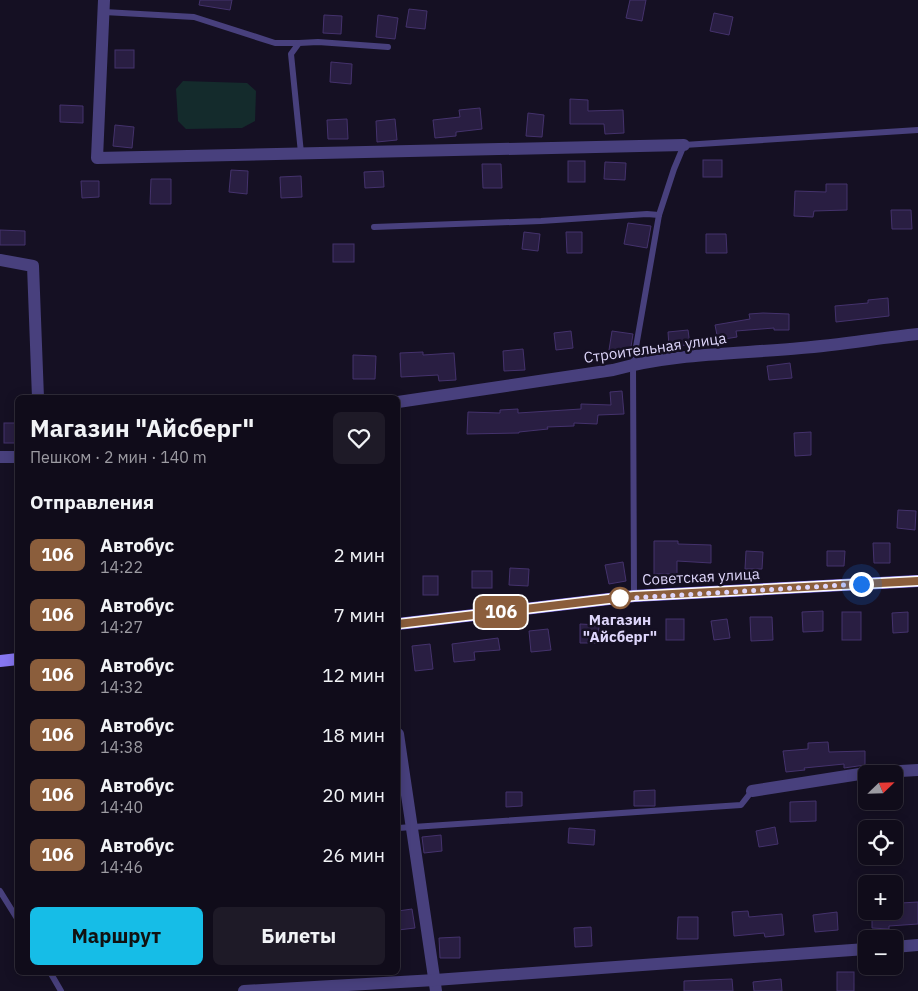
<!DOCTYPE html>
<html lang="ru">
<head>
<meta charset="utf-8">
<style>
  body { margin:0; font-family:"IBM Plex Sans",sans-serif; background:#1e1a27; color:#f1f3f6; height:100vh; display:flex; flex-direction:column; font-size:19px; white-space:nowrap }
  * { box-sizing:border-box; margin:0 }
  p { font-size:16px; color:#9c9ba2 }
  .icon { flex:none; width:28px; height:28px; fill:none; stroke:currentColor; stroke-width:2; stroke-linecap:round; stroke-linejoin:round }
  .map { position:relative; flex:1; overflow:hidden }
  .panel { position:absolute; left:15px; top:395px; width:385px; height:580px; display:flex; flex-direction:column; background:#100c1a; border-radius:8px; box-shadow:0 2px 12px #0003,0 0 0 1px #302c39 }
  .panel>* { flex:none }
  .badge { padding:0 10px; border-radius:8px; font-size:18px; line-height:32px }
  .needle { width:32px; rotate:67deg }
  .controls { position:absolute; left:858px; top:765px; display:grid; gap:10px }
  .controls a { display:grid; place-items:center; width:45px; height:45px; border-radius:8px; background:#100c1a; box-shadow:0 2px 12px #0003,0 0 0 1px #302c39; font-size:25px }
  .you { position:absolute; width:25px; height:25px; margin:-12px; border:4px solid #fff; border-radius:50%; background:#1a73e8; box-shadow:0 0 0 8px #1a73e833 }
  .map>.badge { position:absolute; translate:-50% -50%; box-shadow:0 0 0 2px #fff }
  h2 { padding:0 15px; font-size:19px; line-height:45px }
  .round { display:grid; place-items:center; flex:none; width:52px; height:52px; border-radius:8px; background:#1e1a27 }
  .summary { display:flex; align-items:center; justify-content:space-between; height:85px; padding:0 15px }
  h1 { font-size:24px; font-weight:700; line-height:38px }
  .action { display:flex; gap:10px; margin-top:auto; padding:10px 15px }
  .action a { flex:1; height:58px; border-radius:8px; background:#16bde7; color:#111; font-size:20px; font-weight:700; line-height:58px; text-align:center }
  .action a+a { background:#1e1a27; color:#f1f3f6 }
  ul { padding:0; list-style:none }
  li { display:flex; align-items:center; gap:15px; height:60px; padding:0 15px }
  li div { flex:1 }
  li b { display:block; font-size:19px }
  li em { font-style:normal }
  li .badge { min-width:55px; font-weight:700; text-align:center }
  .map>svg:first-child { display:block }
  .green { fill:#142b2c }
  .building { fill:#291e42; stroke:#44326c }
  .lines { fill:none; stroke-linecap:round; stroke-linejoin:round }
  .lane { stroke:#48407d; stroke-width:6 }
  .street { stroke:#48407d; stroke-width:12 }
  .secondary { stroke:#8676f2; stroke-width:12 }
  .line-casing { stroke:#fff; stroke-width:11 }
  .line { stroke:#8b5e3c; stroke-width:8 }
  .walk { stroke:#ded6fb; stroke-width:5; stroke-dasharray:0 9 }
  .stop-dot { fill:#fff; stroke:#8b5e3c; stroke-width:2.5 }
  .labels { text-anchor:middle; stroke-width:5; stroke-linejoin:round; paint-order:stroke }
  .street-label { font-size:15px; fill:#ded6fb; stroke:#151023 }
  .stop-label { font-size:15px; font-weight:bold; fill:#ded6fb; stroke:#151023 }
</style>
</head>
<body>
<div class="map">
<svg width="918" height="991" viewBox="0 0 918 991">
  <rect width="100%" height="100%" fill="#151023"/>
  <path class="green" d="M 183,81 L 247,83 L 256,91 L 255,121 L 242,128 L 186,129 L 178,121 L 176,89 Z"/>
  <g class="building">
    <path d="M 200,0 L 232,0 L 230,10 L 199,5 Z"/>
    <path d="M 630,0 L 646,0 L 642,21 L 626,18 Z"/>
    <path d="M 409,9 L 427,11 L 425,29 L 406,27 Z"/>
    <path d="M 714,13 L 733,17 L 729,35 L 710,31 Z"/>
    <path d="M 324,15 L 342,16 L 341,34 L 323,33 Z"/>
    <path d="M 378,15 L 398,18 L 395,39 L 376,37 Z"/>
    <rect x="115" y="50" width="19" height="18"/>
    <path d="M 331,62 L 352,64 L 351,84 L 330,82 Z"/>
    <path d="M 570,99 L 588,100 L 588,111 L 623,110 L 624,133 L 605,134 L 604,124 L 570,124 Z"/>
    <path d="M 60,105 L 83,106 L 83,123 L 60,122 Z"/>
    <path d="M 480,108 L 482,129 L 456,132 L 456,136 L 435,138 L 433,120 L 460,117 L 459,110 Z"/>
    <path d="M 528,113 L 544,115 L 542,137 L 526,136 Z"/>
    <path d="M 347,119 L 348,139 L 328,139 L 327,120 Z"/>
    <path d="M 395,119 L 397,140 L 377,142 L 376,121 Z"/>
    <path d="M 115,125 L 134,127 L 132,148 L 113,146 Z"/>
    <rect x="703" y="160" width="19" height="17"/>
    <rect x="568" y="161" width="17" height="21"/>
    <path d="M 605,162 L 626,163 L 625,180 L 604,179 Z"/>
    <path d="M 482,164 L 501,164 L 502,188 L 483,188 Z"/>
    <path d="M 231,170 L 248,171 L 247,194 L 229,192 Z"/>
    <path d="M 383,171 L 384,187 L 365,188 L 364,172 Z"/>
    <path d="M 301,176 L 302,197 L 281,198 L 280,177 Z"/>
    <path d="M 151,179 L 171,179 L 171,204 L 150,204 Z"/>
    <path d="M 81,181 L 99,181 L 99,197 L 82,198 Z"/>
    <path d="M 826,184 L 847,184 L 847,210 L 814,211 L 813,217 L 794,216 L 795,191 L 826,192 Z"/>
    <path d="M 891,210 L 911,210 L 912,229 L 892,229 Z"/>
    <path d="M 628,223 L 651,226 L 647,248 L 624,244 Z"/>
    <path d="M 0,230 L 25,231 L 25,245 L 0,245 Z"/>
    <path d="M 524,232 L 540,234 L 538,251 L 522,249 Z"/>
    <path d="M 566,232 L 582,232 L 582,253 L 567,253 Z"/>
    <path d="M 706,234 L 726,234 L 727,253 L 706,253 Z"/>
    <rect x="333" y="244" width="21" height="18"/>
    <path d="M 888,298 L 889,316 L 836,322 L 835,306 L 868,303 L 868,300 Z"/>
    <path d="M 763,313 L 789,314 L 789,330 L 774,330 L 774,328 L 736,331 L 737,337 L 718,340 L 715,325 L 750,319 L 749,314 Z"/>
    <path d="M 688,330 L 690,345 L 669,346 L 668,332 Z"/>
    <path d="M 571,331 L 573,348 L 556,350 L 554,333 Z"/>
    <path d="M 612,331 L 633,334 L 630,353 L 609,350 Z"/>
    <path d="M 523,349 L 525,370 L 504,371 L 503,351 Z"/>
    <path d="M 423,352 L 423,355 L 454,353 L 456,380 L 439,381 L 438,375 L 401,377 L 400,353 Z"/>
    <path d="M 353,355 L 376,356 L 375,379 L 353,379 Z"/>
    <path d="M 790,363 L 792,378 L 769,380 L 767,366 Z"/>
    <path d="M 622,391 L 624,414 L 598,415 L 597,424 L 574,423 L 574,426 L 547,427 L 548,429 L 519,432 L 519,433 L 467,434 L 468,412 L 500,413 L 500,410 L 518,409 L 518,413 L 581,409 L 581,404 L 611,405 L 610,392 Z"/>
    <rect x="4" y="423" width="14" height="20"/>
    <path d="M 811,432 L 811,455 L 795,456 L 794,433 Z"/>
    <path d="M 898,510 L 916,511 L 915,530 L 897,528 Z"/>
    <path d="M 654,541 L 678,541 L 678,544 L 711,545 L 711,563 L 677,561 L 677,574 L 654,574 Z"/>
    <path d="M 873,543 L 890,543 L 890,563 L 874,563 Z"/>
    <path d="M 746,551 L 763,552 L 762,569 L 745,569 Z"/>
    <path d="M 827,551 L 845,551 L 844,566 L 827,566 Z"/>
    <path d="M 623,562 L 626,581 L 609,584 L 605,565 Z"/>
    <path d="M 510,568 L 529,569 L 528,586 L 509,585 Z"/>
    <rect x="472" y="571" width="20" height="17"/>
    <rect x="423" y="576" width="15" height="19"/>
    <path d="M 823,611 L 823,631 L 803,632 L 802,612 Z"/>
    <rect x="842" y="612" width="19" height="28"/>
    <path d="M 908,612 L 908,632 L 893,633 L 892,613 Z"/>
    <path d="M 750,617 L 772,617 L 773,640 L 751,641 Z"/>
    <rect x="666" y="619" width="18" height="21"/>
    <path d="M 727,619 L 730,638 L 714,640 L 711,621 Z"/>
    <path d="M 580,624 L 599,625 L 598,643 L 580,643 Z"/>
    <path d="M 548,629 L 551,650 L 531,652 L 529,631 Z"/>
    <path d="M 498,638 L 500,650 L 474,652 L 475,660 L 454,662 L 452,644 Z"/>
    <path d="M 430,644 L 433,669 L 415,671 L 412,646 Z"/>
    <path d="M 828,742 L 829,752 L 865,751 L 865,765 L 844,768 L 844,764 L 804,768 L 805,770 L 786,772 L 783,751 L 808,749 L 808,743 Z"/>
    <path d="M 655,790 L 655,806 L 634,806 L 634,791 Z"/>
    <path d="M 506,792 L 522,792 L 522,806 L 506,807 Z"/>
    <path d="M 816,801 L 816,821 L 790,822 L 790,802 Z"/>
    <path d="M 775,827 L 778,844 L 759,847 L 756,831 Z"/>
    <path d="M 569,828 L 595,830 L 594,845 L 568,843 Z"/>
    <path d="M 441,835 L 442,851 L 424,853 L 422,837 Z"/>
    <path d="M 918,902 L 918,924 L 889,926 L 889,929 L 872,928 L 872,911 L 902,911 L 901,903 Z"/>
    <path d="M 412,909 L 415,928 L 398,930 L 398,911 Z"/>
    <path d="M 748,911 L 749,917 L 782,914 L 784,935 L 765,937 L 764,933 L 734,936 L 732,912 Z"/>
    <path d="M 837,912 L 838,930 L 815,932 L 813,915 Z"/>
    <path d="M 678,917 L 698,917 L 698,939 L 677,939 Z"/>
    <path d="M 591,927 L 592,946 L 575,947 L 574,928 Z"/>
    <path d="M 460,937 L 460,958 L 440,958 L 439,938 Z"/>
    <rect x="837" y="972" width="17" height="19"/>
    <path d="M 732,979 L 733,991 L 684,991 L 684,981 Z"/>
    <path d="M 781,979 L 782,991 L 754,991 L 753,982 Z"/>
  </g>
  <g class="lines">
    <g class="lane">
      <path d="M 104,12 L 194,17 L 275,43 L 299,43"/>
      <path d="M 301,153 L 291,54 L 299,43 L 318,42 L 388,47"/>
      <path d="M 374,227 L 541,221 L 647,214 L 659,215"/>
      <path d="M 634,596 L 633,364 L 659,215 L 674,169 L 684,145 L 918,130"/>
      <path d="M 398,828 L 741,805 L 752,791"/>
      <path d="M 0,891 L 18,920"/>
      <path d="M 50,972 L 61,991"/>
    </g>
    <g class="street">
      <path d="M 104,0 L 97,158 L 684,145"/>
      <path d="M 0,260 L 33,266 L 38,398"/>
      <path d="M 398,402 L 613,370 C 674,353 738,354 801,348 C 840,345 879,338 918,334"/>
      <path d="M 0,457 L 18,457"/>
      <path d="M 398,734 L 436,991"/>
      <path d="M 752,791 L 866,773 L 918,770"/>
      <path d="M 894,947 L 918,945"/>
      <path d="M 244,991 L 435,980 L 866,949"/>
    </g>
    <g class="secondary">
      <path d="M 398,624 L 634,596 L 918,581"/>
      <path d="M 0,661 L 18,659"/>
    </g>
  </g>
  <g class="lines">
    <g class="line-casing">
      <path id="line" d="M 398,624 L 634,596 L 918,581"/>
    </g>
    <use href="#line" class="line"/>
    <path class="walk" d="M 620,598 L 615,599 L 861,584"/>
  </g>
  <circle class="stop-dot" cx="620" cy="598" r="10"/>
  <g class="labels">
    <g class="street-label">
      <text transform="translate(655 348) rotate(-8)" y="5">Строительная улица</text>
      <text transform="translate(701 577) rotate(-3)" y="5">Советская улица</text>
    </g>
    <g class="stop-label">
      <text x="620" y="625">Магазин<tspan x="620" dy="17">"Айсберг"</tspan></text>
    </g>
  </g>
</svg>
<div class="controls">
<a><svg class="needle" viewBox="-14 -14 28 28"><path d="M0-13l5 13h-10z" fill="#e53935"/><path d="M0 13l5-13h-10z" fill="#9c9ba2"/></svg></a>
<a><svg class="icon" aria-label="locate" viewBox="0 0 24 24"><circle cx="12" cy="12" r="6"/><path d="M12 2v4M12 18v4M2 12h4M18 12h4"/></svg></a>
<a>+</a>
<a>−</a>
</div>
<div class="you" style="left:861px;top:584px"></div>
<b class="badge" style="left:501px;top:612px;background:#8b5e3c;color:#fff">106</b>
<section class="panel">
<div class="summary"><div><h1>Магазин &quot;Айсберг&quot;</h1><p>Пешком · 2 мин · 140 m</p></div><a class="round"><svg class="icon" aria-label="heart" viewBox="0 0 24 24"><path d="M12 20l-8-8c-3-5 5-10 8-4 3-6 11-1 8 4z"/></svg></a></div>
<h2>Отправления</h2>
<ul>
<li><span class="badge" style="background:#8b5e3c;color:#fff">106</span><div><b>Автобус</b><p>14:22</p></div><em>2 мин</em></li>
<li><span class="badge" style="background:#8b5e3c;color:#fff">106</span><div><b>Автобус</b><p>14:27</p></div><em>7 мин</em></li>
<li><span class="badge" style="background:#8b5e3c;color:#fff">106</span><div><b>Автобус</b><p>14:32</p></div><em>12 мин</em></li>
<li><span class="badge" style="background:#8b5e3c;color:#fff">106</span><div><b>Автобус</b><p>14:38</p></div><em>18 мин</em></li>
<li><span class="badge" style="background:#8b5e3c;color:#fff">106</span><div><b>Автобус</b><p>14:40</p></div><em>20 мин</em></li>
<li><span class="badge" style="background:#8b5e3c;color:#fff">106</span><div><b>Автобус</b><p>14:46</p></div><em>26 мин</em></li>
</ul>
<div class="action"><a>Маршрут</a><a>Билеты</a></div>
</section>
</div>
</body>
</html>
